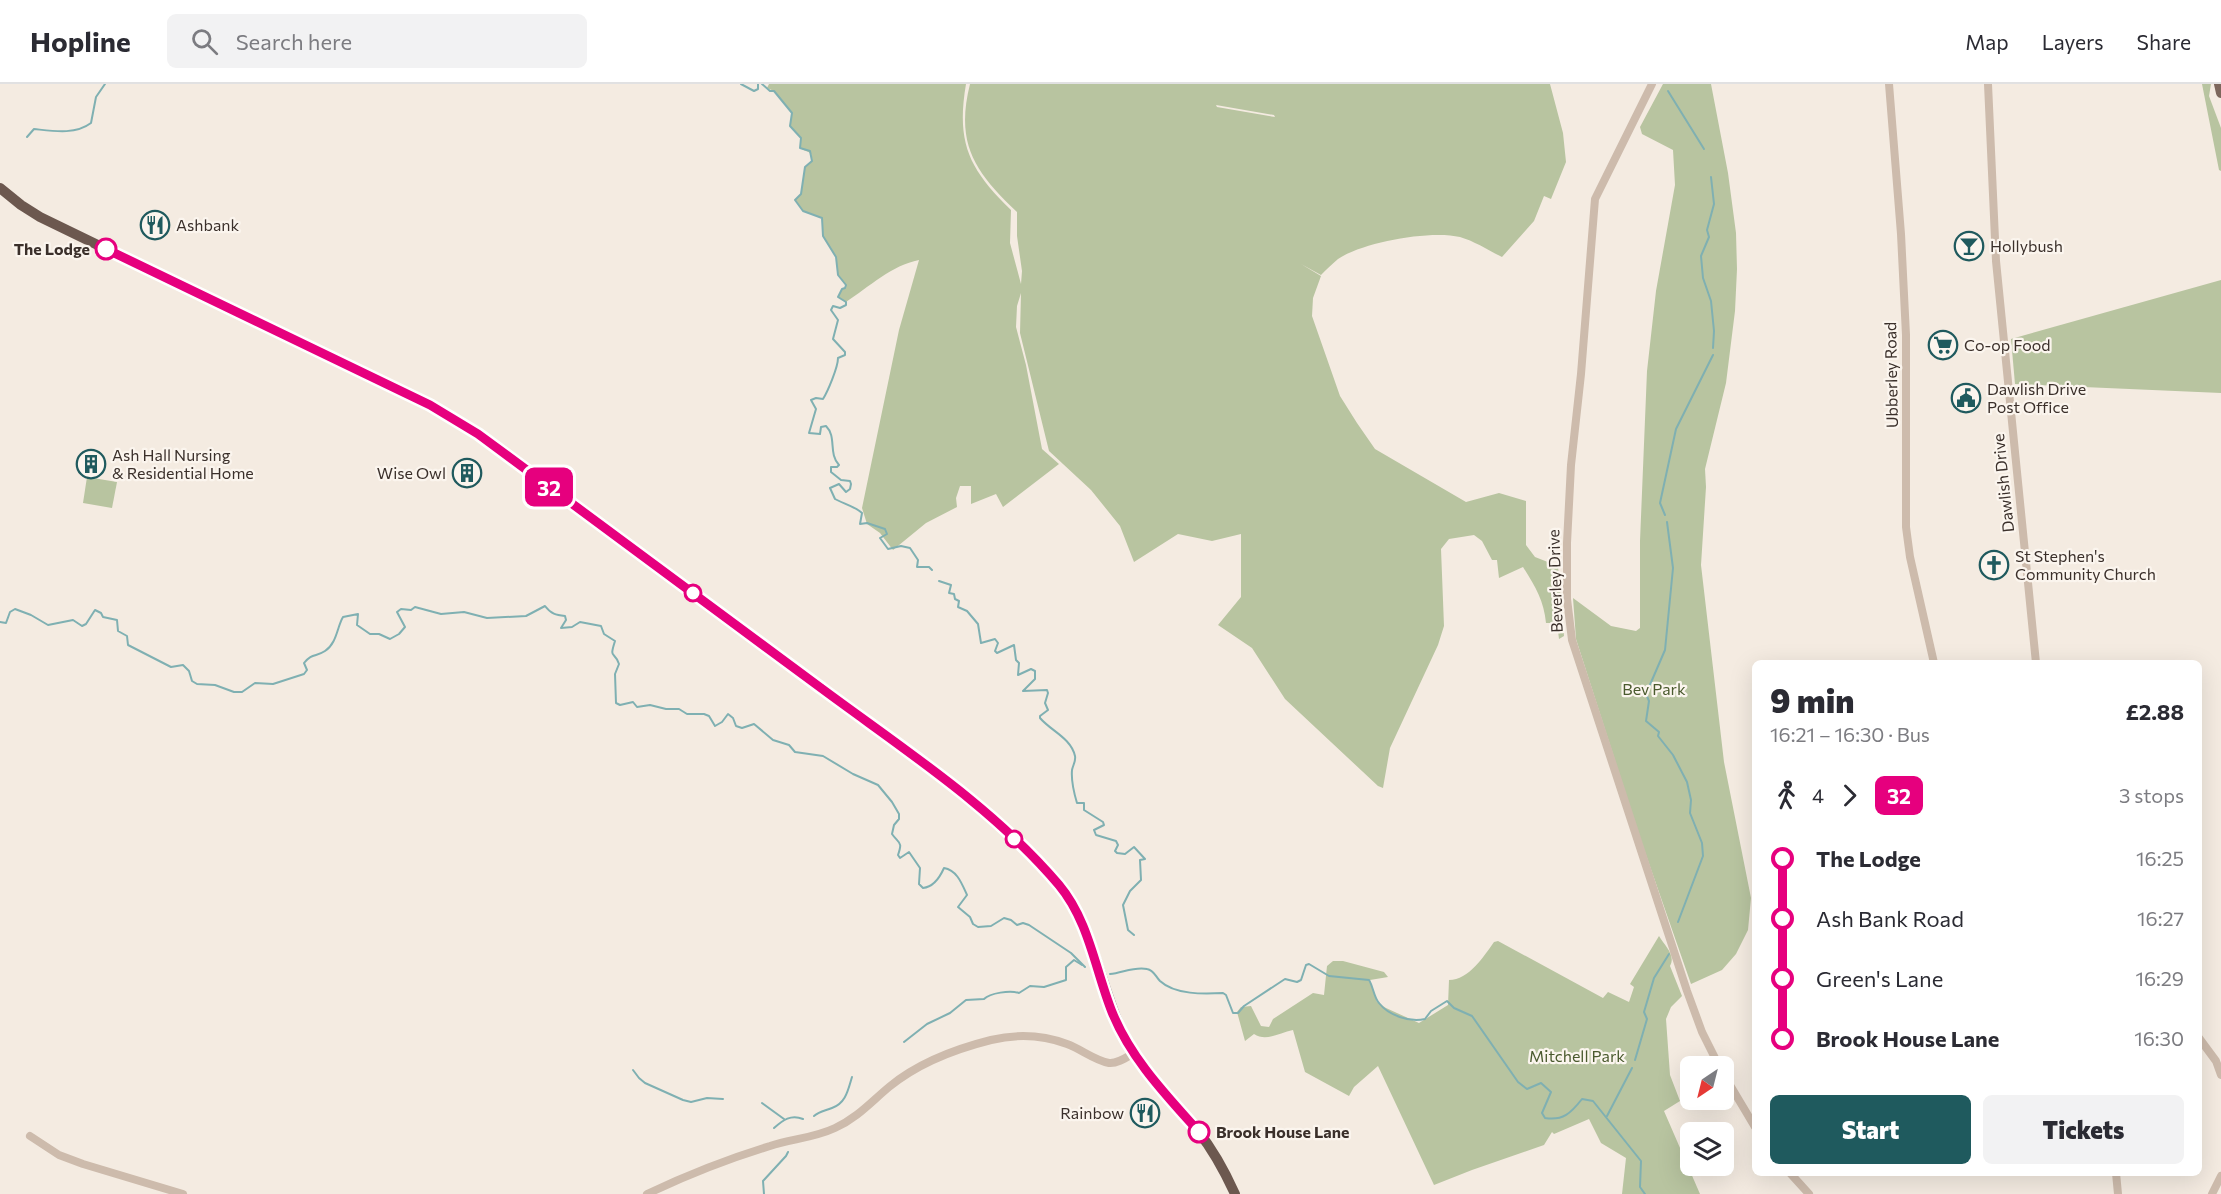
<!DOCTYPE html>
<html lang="en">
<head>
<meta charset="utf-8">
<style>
  body { margin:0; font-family:Commissioner,sans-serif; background:#f2f2f3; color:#2b2b33; height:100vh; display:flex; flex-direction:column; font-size:22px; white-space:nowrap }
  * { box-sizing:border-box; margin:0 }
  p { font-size:20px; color:#7c7c81 }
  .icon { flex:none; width:33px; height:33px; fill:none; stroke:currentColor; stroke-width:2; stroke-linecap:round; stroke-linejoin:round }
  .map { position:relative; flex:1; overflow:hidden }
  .drawer { position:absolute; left:1752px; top:576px; width:450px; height:516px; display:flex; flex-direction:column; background:#fff; border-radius:9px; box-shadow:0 6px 24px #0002 }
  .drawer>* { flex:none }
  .badge { padding:0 12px; border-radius:9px; font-size:21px; line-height:39px }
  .needle { width:39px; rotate:215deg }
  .buttons { position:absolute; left:1680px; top:972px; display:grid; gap:12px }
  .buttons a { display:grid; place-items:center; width:54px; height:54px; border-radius:9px; background:#fff; box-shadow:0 6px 24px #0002; font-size:30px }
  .map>.badge { position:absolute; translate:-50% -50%; box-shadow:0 0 0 3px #fff }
  .legs { display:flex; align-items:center; gap:9px; height:66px; padding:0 18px; font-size:20px }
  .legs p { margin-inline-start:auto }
  .overview { display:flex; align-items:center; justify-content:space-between; height:102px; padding:0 18px }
  h1 { font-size:33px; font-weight:800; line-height:45px }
  .cta { display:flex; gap:12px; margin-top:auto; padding:12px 18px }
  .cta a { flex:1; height:69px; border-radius:9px; background:#1f5a5e; color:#fff; font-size:24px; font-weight:800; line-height:69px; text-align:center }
  .cta a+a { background:#f2f2f3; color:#2b2b33 }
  ul { padding:0 18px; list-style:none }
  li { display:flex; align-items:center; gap:21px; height:60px; font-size:22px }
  li i { display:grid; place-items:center; width:9px; height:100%; margin:0 8px; background:currentColor }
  li i::after { content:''; width:15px; height:15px; margin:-8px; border:4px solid; border-radius:50%; background:#fff }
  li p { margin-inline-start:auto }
  li:first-child i { background:linear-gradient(#0000 50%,currentColor 0) }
  li:last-child i { background:linear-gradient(currentColor 50%,#0000 0) }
  header { display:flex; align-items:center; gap:36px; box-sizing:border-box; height:84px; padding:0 30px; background:#fff; border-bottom:2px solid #e1e1e2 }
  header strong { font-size:28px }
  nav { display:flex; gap:33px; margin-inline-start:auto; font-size:21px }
  .search { width:420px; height:54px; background:#f2f2f3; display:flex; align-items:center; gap:15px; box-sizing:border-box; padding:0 21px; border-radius:9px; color:#7c7c81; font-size:22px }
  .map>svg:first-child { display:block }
  .green { fill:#b8c4a0; fill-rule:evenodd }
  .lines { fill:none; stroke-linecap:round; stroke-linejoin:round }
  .stream { stroke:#7fb0b2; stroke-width:2 }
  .tertiary { stroke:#cdbbac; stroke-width:8 }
  .primary { stroke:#7d675c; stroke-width:10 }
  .trunk { stroke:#6c584f; stroke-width:10 }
  .line-1-casing { stroke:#fff; stroke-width:14 }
  .line-1 { stroke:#e6007e; stroke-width:9 }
  .stop-1-dot { fill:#fff; stroke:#e6007e; stroke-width:3 }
  .labels { text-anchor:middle; stroke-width:4.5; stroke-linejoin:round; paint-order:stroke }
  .poi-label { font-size:16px; fill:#3b302b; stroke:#fbf5ee; text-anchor:start }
  .stop-label { font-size:16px; font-weight:bold; fill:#3b302b; stroke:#fbf5ee; text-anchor:end }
  .street-label { font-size:16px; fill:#3b302b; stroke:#fbf5ee }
  .park-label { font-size:16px; fill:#4a5a2e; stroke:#fbf5ee }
</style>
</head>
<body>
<header>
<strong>Hopline</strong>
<div class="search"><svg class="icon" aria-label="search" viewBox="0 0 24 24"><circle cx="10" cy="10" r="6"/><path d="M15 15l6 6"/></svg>Search here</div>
<nav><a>Map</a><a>Layers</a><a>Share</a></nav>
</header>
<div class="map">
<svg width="2221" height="1110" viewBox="0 0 2221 1110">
  <rect width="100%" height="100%" fill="#f4ebe1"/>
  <g class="green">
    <path d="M 769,0 L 966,0 C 956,59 969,85 1011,126 L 1010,159 L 1021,200 L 1022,187 L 1017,152 L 1017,128 C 975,88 955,60 970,0 L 1550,0 L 1563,49 L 1566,78 L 1551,115 L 1544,112 L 1534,137 L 1502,173 C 1488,166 1474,157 1460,153 C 1430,146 1363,158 1338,175 C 1332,180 1326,186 1321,191 L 1301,180 L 1321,192 L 1313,214 L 1312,232 L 1340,312 L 1357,339 L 1375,365 L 1466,418 L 1499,409 L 1526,417 L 1526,461 L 1535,473 L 1558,482 L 1564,552 L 1559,555 L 1557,539 L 1546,539 C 1544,517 1535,502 1523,483 L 1499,494 L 1497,476 L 1492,476 L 1482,457 L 1474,451 L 1449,455 L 1441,465 L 1444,542 L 1438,561 L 1390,664 L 1383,704 L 1378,702 L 1285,615 L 1252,564 L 1218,541 L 1241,513 L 1241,450 L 1212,457 L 1178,450 L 1134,478 L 1120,442 L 1091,406 L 1049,367 L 1020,249 L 1021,209 L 1017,222 L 1016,243 L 1026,281 L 1042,365 L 1059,380 L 1003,423 L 996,410 L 971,420 L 971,402 L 960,402 L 956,414 L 957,423 L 926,439 L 893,466 L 880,449 L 867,440 L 862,424 L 899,246 L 919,176 C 892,181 869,203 846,218 L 838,213 L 842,205 L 845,204 L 846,201 L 838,191 L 836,173 L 823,152 L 822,134 L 803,127 L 795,116 L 801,110 L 805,83 L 812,77 C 813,66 807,69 800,64 L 801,54 L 790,42 L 792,29 L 774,7 L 767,4 ZM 1216,21 L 1274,31 L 1275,33 L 1217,23 Z"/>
    <path d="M 1663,0 L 1711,0 L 1728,89 L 1736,149 L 1737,185 L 1735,227 L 1726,299 L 1705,385 L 1706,403 L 1701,481 L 1724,678 L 1751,814 L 1748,846 L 1736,870 L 1722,886 L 1691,900 L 1638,748 L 1576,555 L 1573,514 L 1611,542 L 1636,547 L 1640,544 L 1640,457 L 1647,287 L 1656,207 L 1675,101 L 1673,66 L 1642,50 L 1640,43 Z"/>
    <path d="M 2202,0 L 2211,0 L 2209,12 L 2221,44 L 2221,87 L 2219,86 Z"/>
    <path d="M 2221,196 L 2221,309 L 2015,300 L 2011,255 Z"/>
    <path d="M 87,393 L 117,398 L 112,424 L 83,419 Z"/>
    <path d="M 1659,852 C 1665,862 1676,871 1670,882 L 1682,912 L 1671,923 L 1666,935 L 1670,991 L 1680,1017 L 1664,1027 L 1700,1110 L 1622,1110 L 1626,1074 L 1601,1059 L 1589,1035 L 1554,1050 L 1552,1048 L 1544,1061 L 1472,1086 L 1434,1101 L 1378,982 L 1354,1003 L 1349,1012 L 1305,988 L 1293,946 C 1279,949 1266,958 1254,950 L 1245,957 L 1237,928 L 1241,923 L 1251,922 L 1261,942 L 1269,943 L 1273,935 L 1313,909 L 1324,911 L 1327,882 L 1333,877 L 1343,877 L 1384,888 L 1388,893 L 1370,896 L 1377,918 L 1386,924 L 1419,939 L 1448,921 L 1449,896 C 1469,896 1484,872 1494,858 L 1498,857 L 1603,914 L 1608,908 L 1629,918 L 1634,903 L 1630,900 Z"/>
  </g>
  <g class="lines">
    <g class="stream">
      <path d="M 741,0 L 754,7 L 758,5 L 758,0"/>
      <path d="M 762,0 L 770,7 L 774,7 L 792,29 L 790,42 L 801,54 L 800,64 L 810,67 L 812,77 L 805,83 L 801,110 L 795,116 L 803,127 L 822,134 L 823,152 L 836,173 L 838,191 L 846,201 L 845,204 L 842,205 L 838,213 L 846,218 L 846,221 L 840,224 L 833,222 L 831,226 L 838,236 L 833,255 L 845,268 L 845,271 L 838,274 C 838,283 828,307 823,315 L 816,314 L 811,316 L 816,325 L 809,349 L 820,350 L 821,343 L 826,342 C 837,353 828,369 839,381 L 837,383 L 831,383 L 831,388 L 841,396 L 850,397 L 851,400 L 850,405 L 846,408 L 839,400 L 830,404 L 835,415 C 842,419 856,423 862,429 L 860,440 L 867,439 L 885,445 L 887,450 L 880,454 L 888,465 L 901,462 L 910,464 L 918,476 L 917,483 L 929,483 L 932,486"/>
      <path d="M 1668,7 L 1704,65"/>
      <path d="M 27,53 L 34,45 C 53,47 75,51 91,39 L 96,13 L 105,0"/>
      <path d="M 1711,93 L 1714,120 L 1707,146 L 1709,153 L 1701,172 L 1703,194 L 1711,217 L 1714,247 L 1713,264"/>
      <path d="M 1665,431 L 1660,419 L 1676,345 L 1713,271"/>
      <path d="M 1667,438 L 1673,484 L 1665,566 L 1646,610 L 1649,617 L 1646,637 L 1659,648 L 1658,652 L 1673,671 L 1687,698 L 1691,716 L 1690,729 L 1702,759 L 1703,772 L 1678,838"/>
      <path d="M 939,497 L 951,501 L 949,509 L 954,510 L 955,515 L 959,517 L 958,523 L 967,527 L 978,540 L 981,559 L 995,555 L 998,559 L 995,567 L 997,569 L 1014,561 L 1016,576 L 1019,579 L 1018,591 L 1031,585 L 1035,587 L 1035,595 L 1023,607 L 1047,606 L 1048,609 L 1045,619 L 1048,626 L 1040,632 L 1040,634 C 1051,647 1071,654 1075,672 C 1076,677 1073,681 1072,686 C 1071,697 1074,709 1077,719 L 1084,719 L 1084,726 L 1103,738 L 1104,741 L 1094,746 L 1096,751 L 1116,757 L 1118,761 L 1115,767 L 1117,769 L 1125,770 L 1134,763 L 1145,775 L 1140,776 L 1141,796 L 1130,807 L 1123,821 L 1128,846 L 1134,851"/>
      <path d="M 0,538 L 6,539 L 10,528 L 15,525 L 31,531 L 48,541 L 73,536 L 82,542 L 86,540 L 95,526 L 101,529 L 103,533 L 117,536 L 118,547 L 127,552 L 128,561 L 171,583 L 183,581 L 189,587 L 192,597 L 197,600 L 215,601 L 234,608 L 242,608 L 255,599 L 273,600 L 304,590 L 307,586 L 304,579 C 312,569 316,573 325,567 C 337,559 337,543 343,533 L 358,530 L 357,541 L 370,550 L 379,550 L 390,555 L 399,550 L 405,543 L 397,528 L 401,525 L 411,526 L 415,523 L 441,530 L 464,528 L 487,534 L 526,532 L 545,522 C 551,530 556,531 565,532 L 566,536 L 561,544 L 572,543 L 580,538 L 601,542 L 604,550 L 615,557 C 609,576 614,566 619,580 L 615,590 L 616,619 L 620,621 L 633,618 L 637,623 L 650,621 L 666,625 L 679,625 L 687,630 L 704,630 L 709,632 L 715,642 L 722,638 L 728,630 L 733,634 L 736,642 L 742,644 L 754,640 L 773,656 L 789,661 L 795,668 L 823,672 L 853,690 L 878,701 L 892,718 L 899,730 L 899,735 L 894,741 L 892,750 C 899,760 903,757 898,771 L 900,774 L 909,768 L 920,784 L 919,800 L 923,804 C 934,803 940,793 944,784 C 957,786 962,800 967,811 L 958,823 L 970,833 L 973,840 L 978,843 L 991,842 L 1004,834 L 1011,836 L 1017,841 L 1023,839 L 1029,841 L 1071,869 L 1085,883"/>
      <path d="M 1110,890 C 1122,889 1135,882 1147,885 C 1154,886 1155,892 1160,897 C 1175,911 1204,910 1223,909 L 1226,911 L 1233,929 L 1238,929 L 1244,922 L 1285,895 L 1297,898 L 1301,896 L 1306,881 L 1309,880 L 1329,892 L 1369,896 C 1373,902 1374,914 1379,919 C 1388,931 1410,939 1425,935 L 1431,927 L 1447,917 L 1454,924 L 1472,932 L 1518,998 L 1527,1005 L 1541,999 L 1551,1008 L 1542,1029 L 1545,1034 C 1563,1037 1571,1029 1582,1015 L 1593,1017 L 1641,1077 L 1640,1103 L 1645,1110"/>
      <path d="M 904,958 L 927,940 L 950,929 L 966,916 L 984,915 C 990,909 1010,906 1019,909 L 1030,902 L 1044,903 L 1066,896 L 1066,883 L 1074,876 L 1082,881"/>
      <path d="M 1635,976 L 1647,935 L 1644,928 L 1654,894 L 1669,870"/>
      <path d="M 633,986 L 639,994 L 645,999 L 683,1016 L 691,1018 L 707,1014 L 723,1015"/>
      <path d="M 762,1019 L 784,1035"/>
      <path d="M 814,1032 C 820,1027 825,1027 832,1024 C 846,1019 848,1006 852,993"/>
      <path d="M 1607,1032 L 1632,984"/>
      <path d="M 774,1044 C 783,1036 791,1030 803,1035"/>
      <path d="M 764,1110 L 763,1097 L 786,1072 L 788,1068"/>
    </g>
    <g class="tertiary">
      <path d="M 1652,0 L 1595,115 L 1581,290 L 1571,381 L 1567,459 L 1567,515 L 1572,556 L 1687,907 L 1702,948 L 1719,982"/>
      <path d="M 1889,0 L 1901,150 L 1906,251 L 1906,443 L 1910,473 L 1934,579"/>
      <path d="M 1988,0 L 1996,177 L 2036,579"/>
      <path d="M 2199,954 L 2216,977 L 2221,991"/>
      <path d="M 1724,991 L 1755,1043"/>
      <path d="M 30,1052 L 59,1071 L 83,1080 L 183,1110"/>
      <path d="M 1790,1089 L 1809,1110"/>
      <path d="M 2116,1089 L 2118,1110"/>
      <path d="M 647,1110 C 687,1091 727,1075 770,1062 C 791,1055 814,1054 835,1044 C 857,1034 871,1018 889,1003 C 918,979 955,965 991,956 C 1016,950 1043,951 1067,960 C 1081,965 1094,976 1109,979 C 1117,980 1127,973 1134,969"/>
      <path d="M 2212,1110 L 2221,1092"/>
    </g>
    <path class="primary" d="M 2219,0 L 2221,9"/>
    <path class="trunk" d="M 0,104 L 21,121 L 40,133 L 446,330 L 504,369 L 951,700 C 993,734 1057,785 1080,834 C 1101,878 1108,927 1134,970 C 1152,998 1177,1021 1198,1047 C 1213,1066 1225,1088 1235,1110"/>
  </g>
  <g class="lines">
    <g class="line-1-casing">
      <path id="line-1" d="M 106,165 L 430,321 L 478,350 C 593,434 707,519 821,604 C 903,665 992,722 1059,801 C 1089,837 1095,885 1112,928 C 1131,975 1166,1011 1199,1048"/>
    </g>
    <use href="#line-1" class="line-1"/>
  </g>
  <defs>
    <g id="restaurant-ring" transform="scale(1.5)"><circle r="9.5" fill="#fbf5ee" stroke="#1f5a5e" stroke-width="1.5"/><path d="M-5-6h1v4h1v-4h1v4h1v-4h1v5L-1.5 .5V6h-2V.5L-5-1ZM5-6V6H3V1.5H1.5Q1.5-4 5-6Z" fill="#1f5a5e"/></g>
    <g id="bar-ring" transform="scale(1.5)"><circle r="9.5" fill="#fbf5ee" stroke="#1f5a5e" stroke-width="1.5"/><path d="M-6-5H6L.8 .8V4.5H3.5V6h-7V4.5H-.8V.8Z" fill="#1f5a5e"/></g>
    <g id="supermarket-ring" transform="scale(1.5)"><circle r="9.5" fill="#fbf5ee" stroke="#1f5a5e" stroke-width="1.5"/><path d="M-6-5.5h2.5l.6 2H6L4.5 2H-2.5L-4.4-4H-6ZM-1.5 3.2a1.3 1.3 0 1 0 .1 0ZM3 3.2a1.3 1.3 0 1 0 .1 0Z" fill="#1f5a5e"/></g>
    <g id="civic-ring" transform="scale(1.5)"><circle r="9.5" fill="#fbf5ee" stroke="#1f5a5e" stroke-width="1.5"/><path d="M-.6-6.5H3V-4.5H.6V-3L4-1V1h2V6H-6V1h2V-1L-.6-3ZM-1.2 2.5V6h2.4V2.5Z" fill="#1f5a5e"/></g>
    <g id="building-ring" transform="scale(1.5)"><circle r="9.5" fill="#fbf5ee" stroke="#1f5a5e" stroke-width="1.5"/><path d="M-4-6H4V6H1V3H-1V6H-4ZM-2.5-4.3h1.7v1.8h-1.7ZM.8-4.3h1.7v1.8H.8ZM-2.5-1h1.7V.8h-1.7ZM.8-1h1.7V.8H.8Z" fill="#1f5a5e"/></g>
    <g id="church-ring" transform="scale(1.5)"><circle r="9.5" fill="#fbf5ee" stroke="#1f5a5e" stroke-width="1.5"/><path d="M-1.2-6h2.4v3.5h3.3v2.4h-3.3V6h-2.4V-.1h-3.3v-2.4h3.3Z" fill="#1f5a5e"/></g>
  </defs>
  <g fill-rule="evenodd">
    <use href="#restaurant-ring" x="155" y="141"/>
    <use href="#bar-ring" x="1969" y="162"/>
    <use href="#supermarket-ring" x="1943" y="261"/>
    <use href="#civic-ring" x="1966" y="314"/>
    <use href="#building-ring" x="91" y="380"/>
    <use href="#building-ring" x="467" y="389"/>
    <use href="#church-ring" x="1994" y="481"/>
    <use href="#restaurant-ring" x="1145" y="1029"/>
  </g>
  <g class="stop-1-dot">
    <circle cx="106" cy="165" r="10"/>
    <circle cx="693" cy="509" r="8"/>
    <circle cx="1014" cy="755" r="8"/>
    <circle cx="1199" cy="1048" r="10"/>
  </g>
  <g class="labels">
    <g class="poi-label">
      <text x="176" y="147">Ashbank</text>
      <text x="1990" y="168">Hollybush</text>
      <text x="1964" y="267">Co-op Food</text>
      <text x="1987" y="311">Dawlish Drive<tspan x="1987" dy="18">Post Office</tspan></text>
      <text x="112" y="377">Ash Hall Nursing<tspan x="112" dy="18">&amp; Residential Home</tspan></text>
      <text x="446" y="395" text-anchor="end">Wise Owl</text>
      <text x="2015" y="478">St Stephen's<tspan x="2015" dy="18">Community Church</tspan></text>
      <text x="1124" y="1035" text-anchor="end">Rainbow</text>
    </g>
    <g class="stop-label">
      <text x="90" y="171">The Lodge</text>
      <text x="1216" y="1054" text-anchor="start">Brook House Lane</text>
    </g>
    <g class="street-label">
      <text transform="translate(1891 291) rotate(-91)" y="6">Ubberley Road</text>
      <text transform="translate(2003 399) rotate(-96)" y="6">Dawlish Drive</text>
      <text transform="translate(1555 497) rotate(-92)" y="6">Beverley Drive</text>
    </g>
    <g class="park-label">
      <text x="1654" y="611">Bev Park</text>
      <text x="1577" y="978">Mitchell Park</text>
    </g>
  </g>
</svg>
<div class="buttons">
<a><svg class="needle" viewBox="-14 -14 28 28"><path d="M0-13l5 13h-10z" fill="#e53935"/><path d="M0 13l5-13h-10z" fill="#7c7c81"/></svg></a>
<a><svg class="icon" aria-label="layers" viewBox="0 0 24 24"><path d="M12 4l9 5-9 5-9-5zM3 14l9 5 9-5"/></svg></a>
</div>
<b class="badge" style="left:549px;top:403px;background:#e6007e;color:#fff">32</b>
<section class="drawer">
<div class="overview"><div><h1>9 min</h1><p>16:21 – 16:30 · Bus</p></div><b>£2.88</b></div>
<div class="legs"><svg class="icon" aria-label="walk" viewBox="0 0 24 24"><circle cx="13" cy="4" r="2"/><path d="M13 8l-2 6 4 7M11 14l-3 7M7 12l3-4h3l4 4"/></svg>4<svg class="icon" aria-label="forward" viewBox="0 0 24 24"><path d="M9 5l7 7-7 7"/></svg><b class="badge" style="background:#e6007e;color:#fff">32</b><p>3 stops</p></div>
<ul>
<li><i style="color:#e6007e"></i><b>The Lodge</b><p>16:25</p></li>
<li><i style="color:#e6007e"></i><span>Ash Bank Road</span><p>16:27</p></li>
<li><i style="color:#e6007e"></i><span>Green's Lane</span><p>16:29</p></li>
<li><i style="color:#e6007e"></i><b>Brook House Lane</b><p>16:30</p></li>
</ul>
<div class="cta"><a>Start</a><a>Tickets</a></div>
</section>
</div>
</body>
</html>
